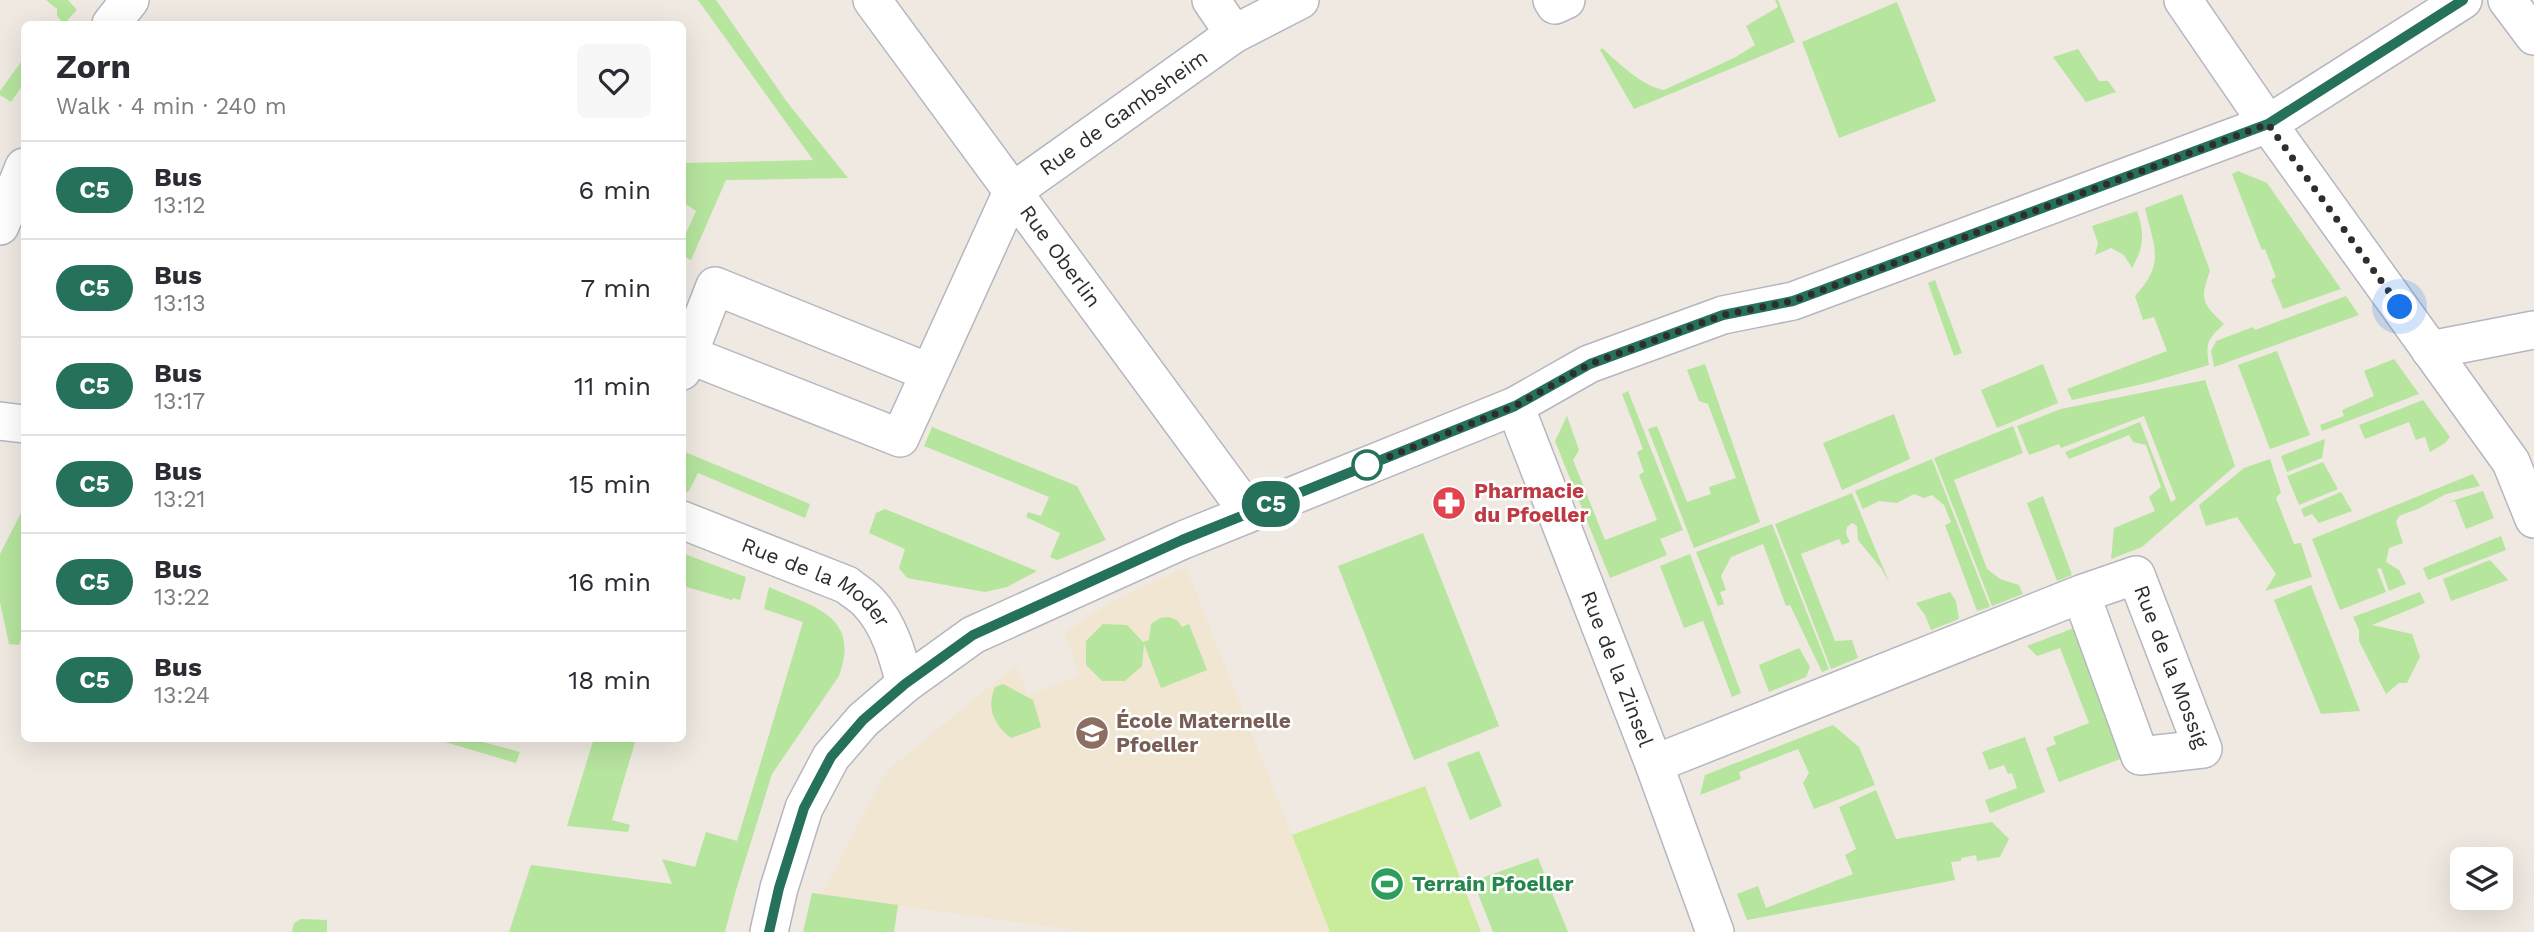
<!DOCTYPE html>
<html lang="en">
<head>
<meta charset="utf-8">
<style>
  body { margin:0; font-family:"Work Sans",sans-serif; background:#f7f7f7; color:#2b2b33; height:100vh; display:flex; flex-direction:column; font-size:26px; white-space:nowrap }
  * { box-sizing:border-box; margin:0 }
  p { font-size:23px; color:#7c7c81 }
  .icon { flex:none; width:38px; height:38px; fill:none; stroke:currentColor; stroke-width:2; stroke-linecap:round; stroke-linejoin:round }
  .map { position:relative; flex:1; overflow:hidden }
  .drawer { position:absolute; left:21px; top:21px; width:665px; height:721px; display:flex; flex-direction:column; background:#fff; border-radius:10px; box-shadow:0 7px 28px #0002 }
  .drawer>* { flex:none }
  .badge { padding:0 14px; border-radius:23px; font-size:24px; line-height:46px }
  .tools { position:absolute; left:2450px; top:847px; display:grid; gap:14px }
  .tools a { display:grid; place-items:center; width:63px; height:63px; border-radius:10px; background:#fff; box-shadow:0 7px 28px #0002; font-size:35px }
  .you { position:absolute; width:35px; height:35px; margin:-18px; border:5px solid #fff; border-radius:50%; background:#1a73e8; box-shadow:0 0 0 10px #1a73e833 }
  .map>.badge { position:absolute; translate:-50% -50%; box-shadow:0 0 0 4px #fff }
  .round { display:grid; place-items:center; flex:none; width:74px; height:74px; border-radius:10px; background:#f7f7f7 }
  .headline { display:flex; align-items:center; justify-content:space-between; height:119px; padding:0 35px }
  h1 { font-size:33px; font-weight:700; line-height:52px }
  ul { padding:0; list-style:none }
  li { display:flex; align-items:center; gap:21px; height:98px; padding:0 35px; border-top:2px solid #e1e1e2 }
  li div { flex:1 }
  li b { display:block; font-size:26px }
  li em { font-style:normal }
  li .badge { min-width:77px; font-weight:700; text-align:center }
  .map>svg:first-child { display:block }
  .education { fill:#f0e6d1 }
  .green { fill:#b6e59e }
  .pitch { fill:#c9ec9a }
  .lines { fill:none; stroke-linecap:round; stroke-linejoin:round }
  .minor-casing { stroke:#b4b7c1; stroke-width:40 }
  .minor { stroke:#fff; stroke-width:37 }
  .line-casing { stroke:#fff; stroke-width:16 }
  .line { stroke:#25715c; stroke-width:10 }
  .walk { stroke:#2e2e2e; stroke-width:7; stroke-dasharray:0 12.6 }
  .stop-dot { fill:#fff; stroke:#25715c; stroke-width:3.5 }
  .labels { text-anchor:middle; stroke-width:5; stroke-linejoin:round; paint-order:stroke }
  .street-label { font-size:21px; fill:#2e2e2e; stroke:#fff }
  .health-label { font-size:21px; font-weight:bold; fill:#be3a42; stroke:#fff; text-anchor:start }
  .education-label { font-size:21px; font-weight:bold; fill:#785e54; stroke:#fff; text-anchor:start }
  .leisure-label { font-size:21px; font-weight:bold; fill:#27864d; stroke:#fff; text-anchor:start }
</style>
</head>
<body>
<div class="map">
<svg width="2534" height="932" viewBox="0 0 2534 932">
  <rect width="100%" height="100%" fill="#efe9e1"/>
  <path class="education" d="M 1186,567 L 1330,932 L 1089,932 L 821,895 L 887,771 L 1016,665 L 1029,695 L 1080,675 L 1064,633 L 1109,603 Z"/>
  <g class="green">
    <path d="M 46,0 L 68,0 L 77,10 L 64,24 L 57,16 L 57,9 Z"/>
    <path d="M 698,0 L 716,0 L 787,102 L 848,178 L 726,180 L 691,260 L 683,256 L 683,240 L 696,211 L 683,202 L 683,159 L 685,163 L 813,160 Z"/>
    <path d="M 1775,0 L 1778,0 L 1795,42 L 1634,109 L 1600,50 L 1602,48 C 1620,64 1640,85 1664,90 L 1734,58 L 1755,45 L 1746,26 L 1778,7 Z"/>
    <path d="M 1897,2 L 1936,101 L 1839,138 L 1802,42 Z"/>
    <path d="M 2078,49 L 2099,81 L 2108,81 L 2116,92 L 2086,102 L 2053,57 Z"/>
    <path d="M 24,61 L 24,83 L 11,102 L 0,95 L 0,91 L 21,62 Z"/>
    <path d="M 2238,171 L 2267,183 L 2341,289 L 2283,309 L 2271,280 L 2276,277 L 2265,249 L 2262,250 L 2232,174 Z"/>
    <path d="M 2182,194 L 2210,271 C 2199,300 2203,304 2224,324 C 2208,339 2205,342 2209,365 L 2151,382 L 2072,400 L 2067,389 L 2167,351 L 2154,317 L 2143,320 L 2135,296 C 2166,262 2154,248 2145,208 Z"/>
    <path d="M 2137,211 C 2145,234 2144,247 2132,268 L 2124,255 L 2111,248 L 2095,255 L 2098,243 L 2092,226 Z"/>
    <path d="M 1935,280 L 1962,353 L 1954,356 L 1928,283 Z"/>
    <path d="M 2346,296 L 2359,315 L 2214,367 L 2211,351 L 2216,341 L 2253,327 L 2255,330 Z"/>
    <path d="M 2277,351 L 2310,435 L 2270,449 L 2238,365 Z"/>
    <path d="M 2394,359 L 2419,394 L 2322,431 L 2320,425 L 2344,416 L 2342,410 L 2374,396 L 2364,371 Z"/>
    <path d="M 1705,364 L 1760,522 L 1694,548 L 1648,429 L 1657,426 L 1687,502 L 1711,494 L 1709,487 L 1736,478 L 1708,404 L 1699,401 L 1687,370 Z"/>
    <path d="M 2043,364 L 2058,403 L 1997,428 L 1981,390 Z"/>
    <path d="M 2205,380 L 2235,466 L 2142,547 L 2111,559 L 2114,528 L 2155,511 L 2149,497 L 2161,487 L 2146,445 L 2133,442 L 2129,435 L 2069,459 L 2065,452 L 2140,422 L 2171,502 L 2176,499 L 2144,416 L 2061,448 L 2059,444 L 2029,455 L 2017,426 L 2061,409 Z"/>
    <path d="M 1628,391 L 1683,530 L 1660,539 L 1667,555 L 1610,578 L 1555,441 L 1567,416 L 1579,450 L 1573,460 L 1605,540 L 1657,520 L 1639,475 L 1644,472 L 1637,452 L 1643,449 L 1622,394 Z"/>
    <path d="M 2423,400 L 2450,437 L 2445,443 L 2430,452 L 2425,437 L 2416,440 L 2409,422 L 2365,439 L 2359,425 Z"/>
    <path d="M 1894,414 L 1910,459 L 1842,490 L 1823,443 Z"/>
    <path d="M 2013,426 L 2023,453 L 1954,480 L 1987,569 L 2000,579 L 2019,585 L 2023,594 L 1992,606 L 1934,458 Z"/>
    <path d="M 932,427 L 1077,486 L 1106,540 L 1057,560 L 1050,557 L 1060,533 L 1026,517 L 1028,512 L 1041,516 L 1049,497 L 924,446 Z"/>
    <path d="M 2325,439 L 2322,458 L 2287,472 L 2281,456 Z"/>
    <path d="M 685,452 L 810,504 L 805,518 L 698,473 L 689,491 L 683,495 L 683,458 Z"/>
    <path d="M 1932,459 L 1990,607 L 1977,611 L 1945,525 L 1951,522 L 1944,505 L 1932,495 L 1924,498 L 1914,494 L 1897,503 L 1879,501 L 1863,509 L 1855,491 Z"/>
    <path d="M 2270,459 L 2281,492 L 2276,498 L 2294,544 L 2301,543 L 2312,577 L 2265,591 L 2276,574 L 2237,517 L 2206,526 L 2199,505 L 2244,468 Z"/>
    <path d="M 2323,462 L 2338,489 L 2299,505 L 2287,476 Z"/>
    <path d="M 2473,474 L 2480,486 L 2446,494 L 2420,508 L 2399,516 L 2396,522 L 2403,543 L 2389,548 L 2386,562 L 2399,570 L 2406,584 L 2389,591 L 2381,568 L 2377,569 L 2386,592 L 2340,610 L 2312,539 Z"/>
    <path d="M 2483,491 L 2494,518 L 2466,529 L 2455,501 L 2446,503 Z"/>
    <path d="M 2341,492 L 2352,511 L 2319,523 L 2312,514 L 2304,517 L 2301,509 Z"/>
    <path d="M 1852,493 L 1890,584 L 1881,568 L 1858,540 L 1857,526 L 1852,523 L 1847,527 L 1846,534 L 1850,542 L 1842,545 L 1839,539 L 1801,554 L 1835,641 L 1852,640 L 1858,658 L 1831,669 L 1775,524 Z"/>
    <path d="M 2043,496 L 2072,575 L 2057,581 L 2027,503 Z"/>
    <path d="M 24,507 L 24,628 L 19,645 L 9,644 L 0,602 L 0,554 Z"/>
    <path d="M 885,509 L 1037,571 L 1007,587 L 985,592 L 907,578 L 899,568 L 905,549 L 869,533 L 876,513 Z"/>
    <path d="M 1772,524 L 1829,669 L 1822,672 L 1790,605 L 1786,606 L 1763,544 L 1731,557 L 1721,576 L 1726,590 L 1720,592 L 1724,604 L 1718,606 L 1696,552 Z"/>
    <path d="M 1423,533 L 1499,726 L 1414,760 L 1338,566 Z"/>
    <path d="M 2501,536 L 2506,550 L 2428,580 L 2423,568 Z"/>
    <path d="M 682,553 L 746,577 L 740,600 L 733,598 L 732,600 L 683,586 Z"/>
    <path d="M 1690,554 L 1741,693 L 1732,697 L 1703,621 L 1684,628 L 1660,566 Z"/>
    <path d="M 2490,560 L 2508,580 L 2451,601 L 2443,579 Z"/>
    <path d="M 2311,585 L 2360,711 L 2321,714 L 2274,600 Z"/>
    <path d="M 769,587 C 813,607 861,615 839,676 L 772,774 L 736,890 L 725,932 L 509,932 L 531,865 L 672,884 L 662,859 L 695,867 L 706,832 L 737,841 L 803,622 L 764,609 Z"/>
    <path d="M 1950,592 L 1956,601 L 1959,619 L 1931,630 L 1925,615 L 1916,603 Z"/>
    <path d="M 2420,592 L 2425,603 L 2372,625 L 2412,634 L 2420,657 L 2407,683 L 2399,683 L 2386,694 L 2359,641 L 2359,630 L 2353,617 Z"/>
    <path d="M 1168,617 L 1177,620 L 1182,627 L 1189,624 L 1207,670 L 1161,688 L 1144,644 L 1142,666 L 1125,681 L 1102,681 L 1086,665 L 1086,641 L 1103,624 L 1127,625 L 1143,642 L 1149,640 L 1151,624 L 1160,618 Z"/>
    <path d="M 2074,628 L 2123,758 L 2059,782 L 2046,748 L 2056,744 L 2053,737 L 2089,723 L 2060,648 L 2037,656 L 2027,646 Z"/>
    <path d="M 1799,648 L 1810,667 L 1806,677 L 1769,692 L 1759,665 Z"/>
    <path d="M 1003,684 L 1033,700 L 1041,727 L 1011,738 C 994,725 986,708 995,687 Z"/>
    <path d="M 1833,725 L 1859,747 L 1875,785 L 1814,809 L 1803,783 L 1809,773 L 1798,749 L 1739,772 L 1741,779 L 1700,795 L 1705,775 Z"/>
    <path d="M 2025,737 L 2045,792 L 1990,813 L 1985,800 L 2017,788 L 2012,773 L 2008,774 L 2004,765 L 1989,770 L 1982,752 Z"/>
    <path d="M 594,738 L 636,739 L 612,820 L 630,825 L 628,832 L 567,826 Z"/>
    <path d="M 435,739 L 483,739 L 483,742 L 520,752 L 516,763 Z"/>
    <path d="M 1479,751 L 1502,806 L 1470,820 L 1447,763 Z"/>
    <path d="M 1876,790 L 1896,839 L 1992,822 L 2009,839 L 2000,857 L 1977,861 L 1976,855 L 1961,858 L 1961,861 L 1951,862 L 1955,880 L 1747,920 L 1737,894 L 1758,886 L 1766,908 L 1853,874 L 1845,855 L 1856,849 L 1839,807 Z"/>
    <path d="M 1538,858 L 1568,932 L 1493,932 L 1473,881 Z"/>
    <path d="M 812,893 L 898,905 L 894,932 L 803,932 Z"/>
    <path d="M 301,919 L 327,920 L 327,932 L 292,932 L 294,923 Z"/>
  </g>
  <path class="pitch" d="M 1425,786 L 1481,932 L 1330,932 L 1292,835 Z"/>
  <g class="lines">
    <g class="minor-casing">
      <g id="minor">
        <path id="s1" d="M 872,0 L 1249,513"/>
        <path d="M 1211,0 L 1234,34"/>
        <path d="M 1552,0 L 1555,5 L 1566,0"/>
        <path d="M 2183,0 L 2268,124 L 2511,462 L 2534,519"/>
        <path d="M 2507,0 L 2534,36"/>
        <path d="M 111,24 L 130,0"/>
        <path d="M 0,226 L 24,167"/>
        <path d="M 2430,350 L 2534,330"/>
        <path id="s2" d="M 689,355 L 900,438 L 1012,192 L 1234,34 L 1300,0"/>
        <path d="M 682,371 L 715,286 L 928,372"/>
        <path id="s3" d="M 1515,406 L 1654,764 L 1715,932"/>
        <path d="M 0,421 L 24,424"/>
        <path id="s4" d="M 682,520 L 847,585 C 854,591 863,596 869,603 C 889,624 898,656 905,684"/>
        <path id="s5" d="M 1654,764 L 2081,594 L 2136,575 L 2203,749 L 2140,756 L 2081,594"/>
        <path d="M 769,932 L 779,888 L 804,808 L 831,757 L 863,720 L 905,684 L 973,635 L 1183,540 L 1515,406 L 1589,364 L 1723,315 L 1793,301 L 2268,124 L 2463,0"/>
      </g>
    </g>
    <use href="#minor" class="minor"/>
  </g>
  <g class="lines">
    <g class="line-casing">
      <path id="line" d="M 769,932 L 779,888 L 804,808 L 831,757 L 863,720 L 905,684 L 973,635 L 1182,540 L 1515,406 L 1590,364 L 1723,315 L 1793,301 L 2268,124 L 2463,0"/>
    </g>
    <use href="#line" class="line"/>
    <path class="walk" d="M 1367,465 L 1361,468 L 1515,406 L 1590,364 L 1723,315 L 1793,301 L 2268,124 L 2400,307"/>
  </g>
  <defs>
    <g id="pharmacy-disc" transform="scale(1.75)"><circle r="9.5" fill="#e0444e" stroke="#fff"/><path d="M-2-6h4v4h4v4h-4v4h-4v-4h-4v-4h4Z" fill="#fff"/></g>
    <g id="school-disc" transform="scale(1.75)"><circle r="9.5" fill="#8d6e63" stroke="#fff"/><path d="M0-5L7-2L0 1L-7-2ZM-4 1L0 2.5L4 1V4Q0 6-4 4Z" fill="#fff"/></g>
    <g id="stadium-disc" transform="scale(1.75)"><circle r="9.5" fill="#2e9e5b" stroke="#fff"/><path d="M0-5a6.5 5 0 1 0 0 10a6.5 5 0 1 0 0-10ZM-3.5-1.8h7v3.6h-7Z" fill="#fff"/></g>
  </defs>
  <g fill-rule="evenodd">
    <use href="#pharmacy-disc" x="1449" y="503"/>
    <use href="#school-disc" x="1092" y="733"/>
    <use href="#stadium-disc" x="1387" y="884"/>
  </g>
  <circle class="stop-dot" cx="1367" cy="465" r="14"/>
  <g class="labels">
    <g class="street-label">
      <text dy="7" stroke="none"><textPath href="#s2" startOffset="634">Rue de Gambsheim</textPath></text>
      <text dy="7" stroke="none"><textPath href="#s1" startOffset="318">Rue Oberlin</textPath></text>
      <text dy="7" stroke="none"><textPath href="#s4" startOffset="149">Rue de la Moder</textPath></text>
      <text dy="7" stroke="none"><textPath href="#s5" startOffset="616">Rue de la Mossig</textPath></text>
      <text dy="7" stroke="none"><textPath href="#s3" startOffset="282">Rue de la Zinsel</textPath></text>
    </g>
    <g class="health-label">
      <text x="1474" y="498">Pharmacie<tspan x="1474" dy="24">du Pfoeller</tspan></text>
    </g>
    <g class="education-label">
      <text x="1116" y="728">École Maternelle<tspan x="1116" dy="24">Pfoeller</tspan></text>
    </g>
    <g class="leisure-label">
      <text x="1412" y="891">Terrain Pfoeller</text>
    </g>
  </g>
</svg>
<div class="tools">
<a><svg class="icon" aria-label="layers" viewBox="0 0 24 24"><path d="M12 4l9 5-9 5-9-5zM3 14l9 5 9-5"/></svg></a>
</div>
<div class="you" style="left:2400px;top:307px"></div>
<b class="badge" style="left:1271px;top:504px;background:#25715c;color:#fff">C5</b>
<section class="drawer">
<div class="headline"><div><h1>Zorn</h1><p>Walk · 4 min · 240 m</p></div><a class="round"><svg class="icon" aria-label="heart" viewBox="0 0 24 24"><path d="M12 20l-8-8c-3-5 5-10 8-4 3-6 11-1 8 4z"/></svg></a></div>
<ul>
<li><span class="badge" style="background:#25715c;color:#fff">C5</span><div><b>Bus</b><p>13:12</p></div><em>6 min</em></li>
<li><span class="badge" style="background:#25715c;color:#fff">C5</span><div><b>Bus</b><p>13:13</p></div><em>7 min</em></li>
<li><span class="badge" style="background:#25715c;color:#fff">C5</span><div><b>Bus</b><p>13:17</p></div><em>11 min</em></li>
<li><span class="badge" style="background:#25715c;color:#fff">C5</span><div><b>Bus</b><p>13:21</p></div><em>15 min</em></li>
<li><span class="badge" style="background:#25715c;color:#fff">C5</span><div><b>Bus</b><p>13:22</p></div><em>16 min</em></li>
<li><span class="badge" style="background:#25715c;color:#fff">C5</span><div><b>Bus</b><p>13:24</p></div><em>18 min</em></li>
</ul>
</section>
</div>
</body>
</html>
